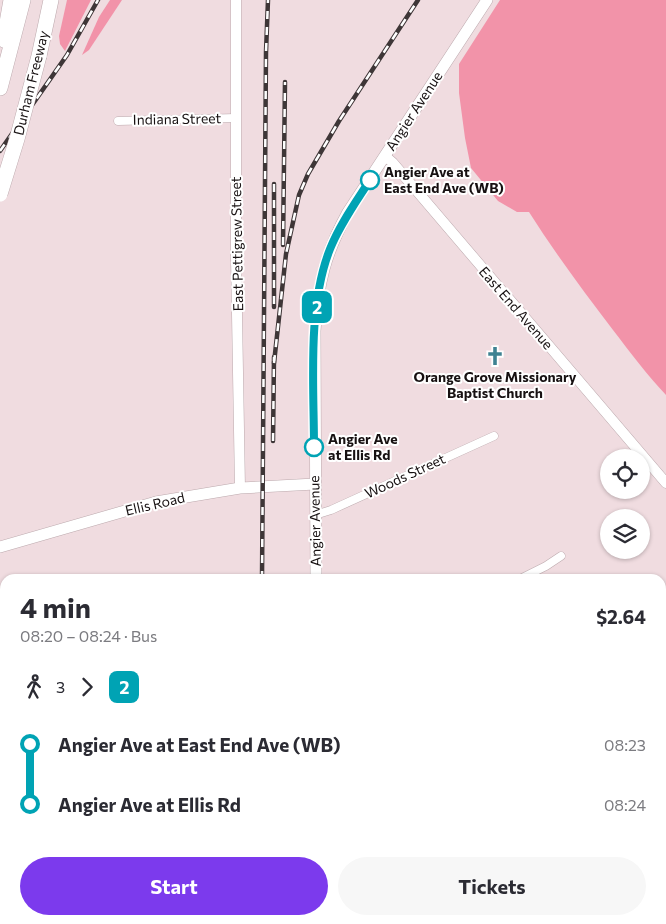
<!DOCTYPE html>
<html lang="en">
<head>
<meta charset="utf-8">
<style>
  body { margin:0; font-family:Commissioner,sans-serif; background:#f7f7f7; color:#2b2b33; height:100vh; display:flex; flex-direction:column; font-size:19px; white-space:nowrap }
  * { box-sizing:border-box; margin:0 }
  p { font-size:16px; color:#7c7c81 }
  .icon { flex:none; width:28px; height:28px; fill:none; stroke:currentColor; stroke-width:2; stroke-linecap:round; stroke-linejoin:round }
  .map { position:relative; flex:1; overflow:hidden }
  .side { position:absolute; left:0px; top:574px; width:666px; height:351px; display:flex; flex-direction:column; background:#fff; border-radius:15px 15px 0 0; box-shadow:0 1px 4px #0004 }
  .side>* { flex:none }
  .badge { padding:0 10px; border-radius:8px; font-size:18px; line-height:32px }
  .buttons { position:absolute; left:600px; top:449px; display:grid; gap:10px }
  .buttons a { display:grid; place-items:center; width:50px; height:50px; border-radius:50%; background:#fff; box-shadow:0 1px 4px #0004; font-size:25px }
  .map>.badge { position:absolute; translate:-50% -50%; box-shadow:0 0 0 2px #fff }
  .legs { display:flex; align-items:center; gap:8px; height:55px; padding:0 20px; font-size:16px }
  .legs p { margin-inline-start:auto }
  .summary { display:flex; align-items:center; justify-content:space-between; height:85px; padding:0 20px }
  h1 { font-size:28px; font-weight:700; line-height:38px }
  .action { display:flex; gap:10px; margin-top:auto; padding:10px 20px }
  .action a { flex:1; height:58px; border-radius:30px; background:#7c3aed; color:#fff; font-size:20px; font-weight:700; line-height:58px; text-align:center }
  .action a+a { background:#f7f7f7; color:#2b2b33 }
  ul { padding:0 20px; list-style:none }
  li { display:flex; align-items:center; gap:18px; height:60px; font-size:19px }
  li i { display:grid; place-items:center; width:8px; height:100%; margin:0 6px; background:currentColor }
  li i::after { content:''; width:12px; height:12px; margin:-6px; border:4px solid; border-radius:50%; background:#fff }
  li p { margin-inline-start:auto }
  li:first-child i { background:linear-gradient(#0000 50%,currentColor 0) }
  li:last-child i { background:linear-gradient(currentColor 50%,#0000 0) }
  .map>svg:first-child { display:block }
  .green { fill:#f8bbc8 }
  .forest { fill:#f293a9 }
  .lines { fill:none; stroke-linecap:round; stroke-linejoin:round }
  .minor-casing { stroke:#bca9ad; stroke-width:9 }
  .tertiary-casing { stroke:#bca9ad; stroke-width:11 }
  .secondary-casing { stroke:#bca9ad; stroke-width:12 }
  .motorway-casing { stroke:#bca9ad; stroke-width:16 }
  .minor { stroke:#fff; stroke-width:8 }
  .tertiary { stroke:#fff; stroke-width:10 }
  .secondary { stroke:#fff; stroke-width:11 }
  .motorway { stroke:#fff; stroke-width:15 }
  .rail-casing { stroke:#3e3637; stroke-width:4.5 }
  .rail { stroke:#fff; stroke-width:2.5; stroke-dasharray:8; stroke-linecap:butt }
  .motorway-bridge-casing { stroke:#bca9ad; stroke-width:16; stroke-linecap:butt }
  .motorway-bridge { stroke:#fff; stroke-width:15 }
  .line-1-casing { stroke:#fff; stroke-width:11 }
  .line-1 { stroke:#00a3b4; stroke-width:8 }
  .stop-1-dot { fill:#fff; stroke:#00a3b4; stroke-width:2.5 }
  .labels { text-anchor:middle; stroke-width:4; stroke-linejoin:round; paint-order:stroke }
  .street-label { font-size:14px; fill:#171112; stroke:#fff }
  .stop-label { font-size:14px; font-weight:bold; fill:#171112; stroke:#fff; text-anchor:start }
  .poi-label { font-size:14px; font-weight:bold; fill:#171112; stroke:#fff }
</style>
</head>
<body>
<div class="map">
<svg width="666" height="924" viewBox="0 0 666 924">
  <rect width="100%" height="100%" fill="#f0dce0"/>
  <path class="green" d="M 666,863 L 666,924 L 533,924 L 542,920 L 661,920 L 661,866 Z"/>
  <g class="forest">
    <path d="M 67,0 L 91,0 L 65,51 L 60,44 L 59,36 Z"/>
    <path d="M 110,0 L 122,0 L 89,50 L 82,55 L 99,17 Z"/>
    <path d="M 500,0 L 666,0 L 666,395 C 647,375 630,352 613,330 C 584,292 555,253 529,212 L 517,212 L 498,201 L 471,168 L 465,138 L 459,93 L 459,64 Z"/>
  </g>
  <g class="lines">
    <g class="minor-casing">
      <g id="minor">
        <path d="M 118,121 L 236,118"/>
        <path d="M 315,515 L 331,510 L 494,436"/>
        <path d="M 520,579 L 546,566 L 561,556"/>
        <path d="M 661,807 L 666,805"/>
        <path d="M 408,924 L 417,920"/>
      </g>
    </g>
    <g class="tertiary-casing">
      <g id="tertiary">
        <path d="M 236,0 L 236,256 L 240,488"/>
        <path d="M 385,156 L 393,163 L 666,483"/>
      </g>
    </g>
    <g class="secondary-casing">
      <g id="secondary">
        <path d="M 0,547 L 156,502 L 240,488 L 315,484"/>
        <path d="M 316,579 L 315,331 C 318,283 325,254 348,212 L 487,0"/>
        <path d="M 314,920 L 314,924"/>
      </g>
    </g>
    <g class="motorway-casing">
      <g id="motorway">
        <path d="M 4,40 L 11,0"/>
        <path d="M 39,56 L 51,0"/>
        <path d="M 0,88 L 23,0"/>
      </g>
    </g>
    <use href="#minor" class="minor"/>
    <use href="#tertiary" class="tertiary"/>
    <use href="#secondary" class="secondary"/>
    <use href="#motorway" class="motorway"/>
    <g class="rail-casing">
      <g id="rail">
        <path d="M 0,151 L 67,55 L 98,0"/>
        <path d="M 274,184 L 274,307"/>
        <path d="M 283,245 L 285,82"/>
        <path d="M 274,363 L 286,254 L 299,195 L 308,174 L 339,121 L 418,0"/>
        <path d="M 273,441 L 274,357"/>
        <path d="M 262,579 L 266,52 L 268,0"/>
        <path d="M 262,920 L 262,924"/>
      </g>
    </g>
    <use href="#rail" class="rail"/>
    <g class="motorway-bridge-casing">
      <path id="motorway-bridge" d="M 0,194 L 17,139 L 39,56"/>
    </g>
    <use href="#motorway-bridge" class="motorway-bridge"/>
  </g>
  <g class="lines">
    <g class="line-1-casing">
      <path id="line-1" d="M 314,447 C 314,385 307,307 330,249 C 340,224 356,202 370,180"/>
    </g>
    <use href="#line-1" class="line-1"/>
  </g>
  <defs>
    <g id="church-bare" transform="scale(1.5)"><path d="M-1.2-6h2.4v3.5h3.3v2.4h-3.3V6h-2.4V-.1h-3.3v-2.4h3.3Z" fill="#3f8292" stroke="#fff" stroke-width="2.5" paint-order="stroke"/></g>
  </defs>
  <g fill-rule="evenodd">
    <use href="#church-bare" x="495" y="356"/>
  </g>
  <g class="stop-1-dot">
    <circle cx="370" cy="180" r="9"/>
    <circle cx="314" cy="447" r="9"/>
  </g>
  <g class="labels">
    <g class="street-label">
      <text transform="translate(31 83) rotate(-76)" y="5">Durham Freeway</text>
      <text transform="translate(414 111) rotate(-57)" y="5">Angier Avenue</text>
      <text transform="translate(177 119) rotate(-1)" y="5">Indiana Street</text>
      <text transform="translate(237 244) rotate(-91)" y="5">East Pettigrew Street</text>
      <text transform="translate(516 308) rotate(49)" y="5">East End Avenue</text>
      <text transform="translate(405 476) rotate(-25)" y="5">Woods Street</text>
      <text transform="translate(155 504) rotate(-13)" y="5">Ellis Road</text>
      <text transform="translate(315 521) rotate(-91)" y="5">Angier Avenue</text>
    </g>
    <g class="stop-label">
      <text x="384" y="177">Angier Ave at<tspan x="384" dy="16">East End Ave (WB)</tspan></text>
      <text x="328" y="444">Angier Ave<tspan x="328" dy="16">at Ellis Rd</tspan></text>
    </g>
    <g class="poi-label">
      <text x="495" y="382">Orange Grove Missionary<tspan x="495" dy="16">Baptist Church</tspan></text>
    </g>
  </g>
</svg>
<div class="buttons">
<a><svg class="icon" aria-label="locate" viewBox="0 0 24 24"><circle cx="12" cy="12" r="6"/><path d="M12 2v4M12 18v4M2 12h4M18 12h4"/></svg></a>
<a><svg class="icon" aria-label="layers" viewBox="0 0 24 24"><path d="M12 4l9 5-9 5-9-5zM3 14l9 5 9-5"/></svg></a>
</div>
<b class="badge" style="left:317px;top:307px;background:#00a3b4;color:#fff">2</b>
<section class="side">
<div class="summary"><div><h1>4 min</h1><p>08:20 – 08:24 · Bus</p></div><b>$2.64</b></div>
<div class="legs"><svg class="icon" aria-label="walk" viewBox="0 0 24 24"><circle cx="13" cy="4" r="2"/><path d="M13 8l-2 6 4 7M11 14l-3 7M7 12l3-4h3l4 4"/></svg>3<svg class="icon" aria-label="forward" viewBox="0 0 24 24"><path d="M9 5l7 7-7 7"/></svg><b class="badge" style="background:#00a3b4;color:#fff">2</b></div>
<ul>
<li><i style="color:#00a3b4"></i><b>Angier Ave at East End Ave (WB)</b><p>08:23</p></li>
<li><i style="color:#00a3b4"></i><b>Angier Ave at Ellis Rd</b><p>08:24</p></li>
</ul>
<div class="action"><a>Start</a><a>Tickets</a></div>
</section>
</div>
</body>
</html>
